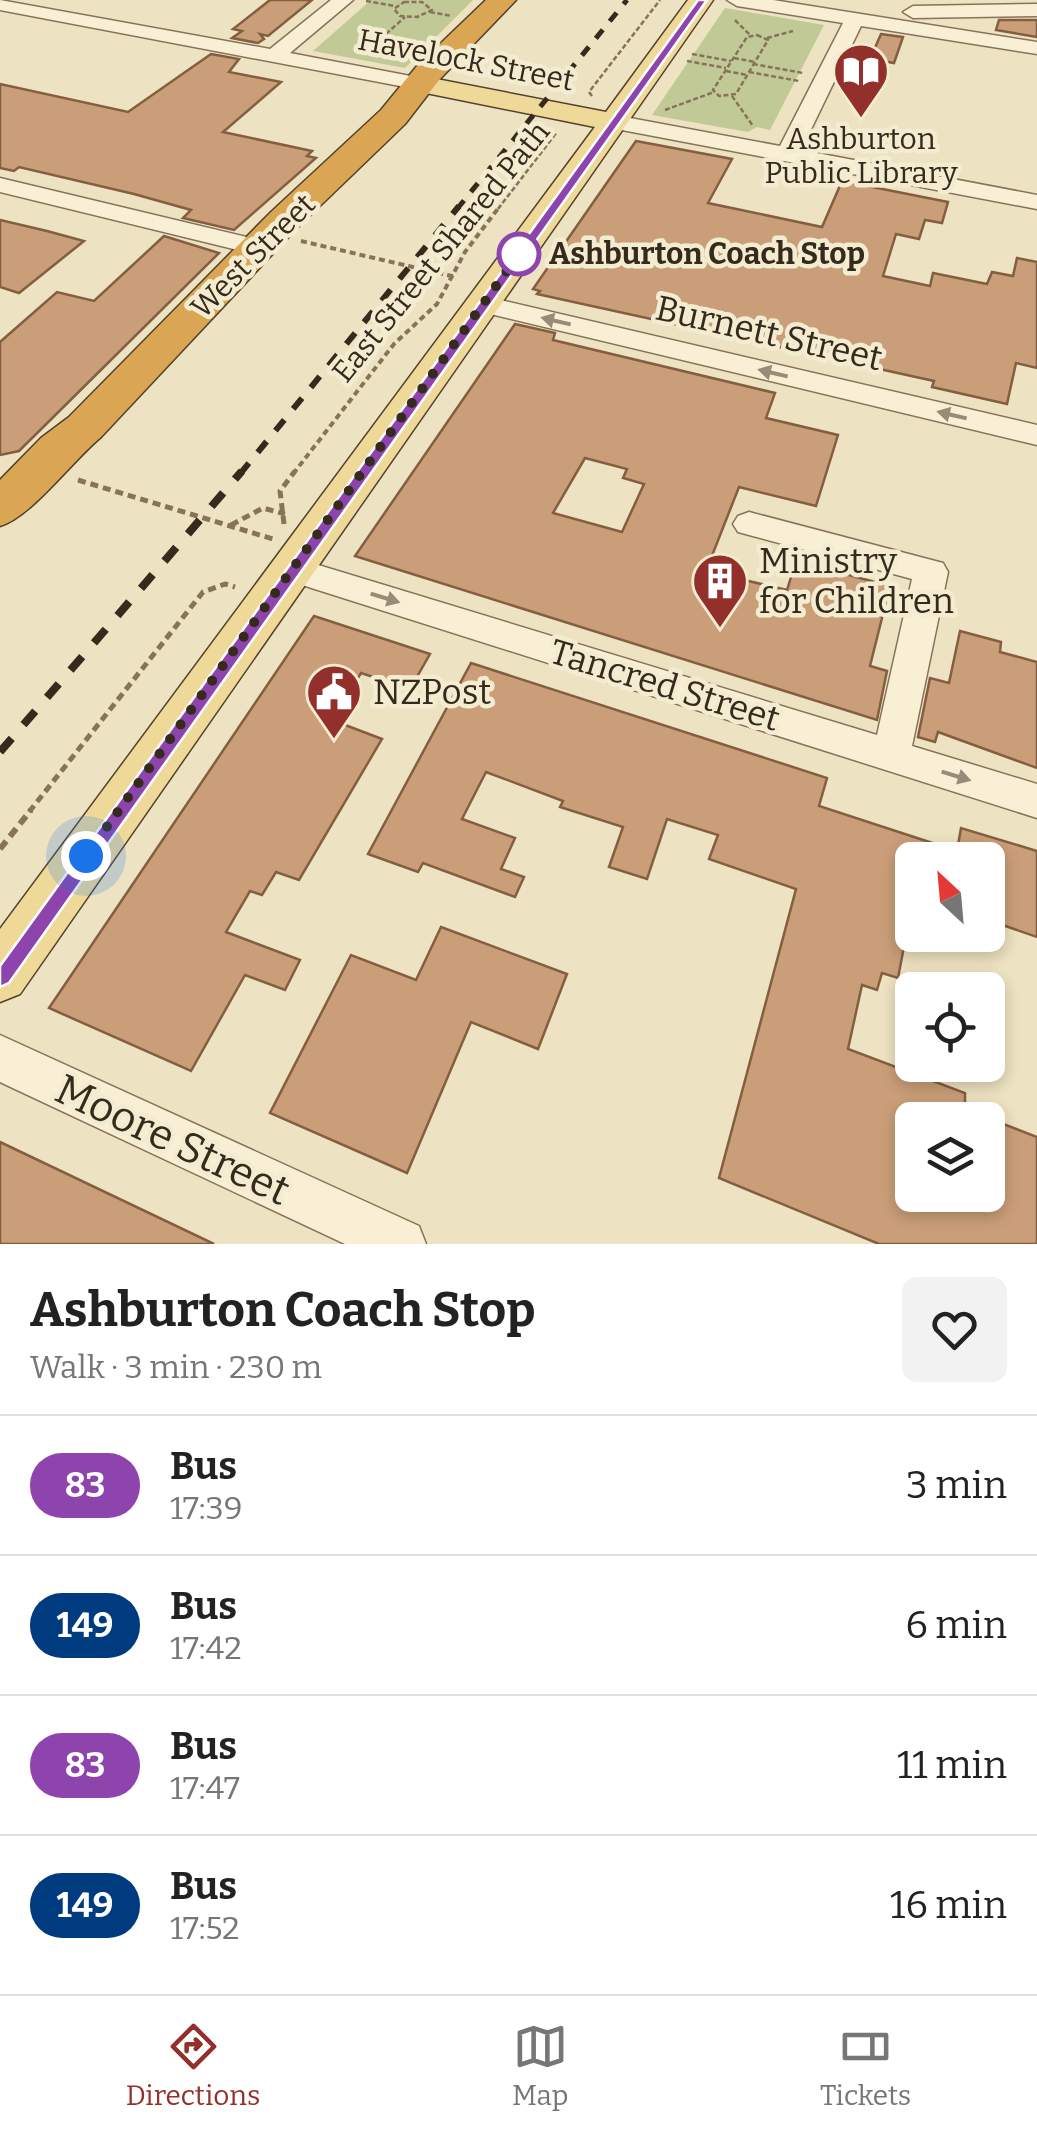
<!DOCTYPE html>
<html lang="en">
<head>
<meta charset="utf-8">
<style>
  body { margin:0; font-family:Bitter,serif; background:#f2f2f2; color:#222; height:100vh; display:flex; flex-direction:column; font-size:38px; white-space:nowrap }
  * { box-sizing:border-box; margin:0 }
  p { font-size:32px; color:#767676 }
  .icon { flex:none; width:55px; height:55px; fill:none; stroke:currentColor; stroke-width:2; stroke-linecap:round; stroke-linejoin:round }
  .map { position:relative; height:1244px; overflow:hidden }
  .details { display:flex; flex-direction:column; background:#fff; flex:1 }
  .details>* { flex:none }
  .badge { padding:0 20px; border-radius:32px; font-size:35px; line-height:65px }
  .needle { width:65px; rotate:334deg }
  .controls { position:absolute; left:895px; top:842px; display:grid; gap:20px }
  .controls a { display:grid; place-items:center; width:110px; height:110px; border-radius:15px; background:#fff; box-shadow:0 5px 15px #0003; font-size:50px }
  .you { position:absolute; width:50px; height:50px; margin:-25px; border:8px solid #fff; border-radius:50%; background:#1a73e8; box-shadow:0 0 0 15px #1a73e833 }
  .map>.badge { position:absolute; translate:-50% -50%; box-shadow:0 0 0 5px #fff }
  .round { display:grid; place-items:center; flex:none; width:105px; height:105px; border-radius:15px; background:#f2f2f2 }
  .head { display:flex; align-items:center; justify-content:space-between; height:170px; padding:0 30px }
  h1 { font-size:48px; font-weight:700; line-height:75px }
  ul { padding:0; list-style:none }
  li { display:flex; align-items:center; gap:30px; height:140px; padding:0 30px; border-top:2px solid #e0e0e0 }
  li div { flex:1 }
  li b { display:block; font-size:38px }
  li em { font-style:normal }
  li .badge { min-width:110px; font-weight:700; text-align:center }
  .tab-bar { display:flex; justify-content:space-around; align-items:center; height:140px; border-top:2px solid #e0e0e0; background:#fff; font-size:28px; color:#767676 }
  .tab-bar a { display:grid; justify-items:center; gap:5px }
  .tab-bar .current { color:#93302b }
  .map>svg:first-child { display:block }
  .green { fill:#c1ca96 }
  .building { fill:#ca9e78; stroke:#845e40; stroke-width:2.5; fill-rule:evenodd }
  .lines { fill:none; stroke-linecap:round; stroke-linejoin:round }
  .minor-casing { stroke:#867359; stroke-width:3 }
  .major-casing { stroke:#53412e; stroke-width:3 }
  .highway-casing { stroke:#53412e; stroke-width:3 }
  .path-far3 { stroke:#867359; stroke-width:2.5; stroke-dasharray:5 2.5; stroke-linecap:butt }
  .path-far2 { stroke:#867359; stroke-width:4; stroke-dasharray:6 4; stroke-linecap:butt }
  .path-far1 { stroke:#867359; stroke-width:5; stroke-dasharray:8 5; stroke-linecap:butt }
  .path { stroke:#867359; stroke-width:6; stroke-dasharray:10 6; stroke-linecap:butt }
  .minor { fill:#f8efd4; fill-rule:evenodd }
  .major { fill:#efd999; fill-rule:evenodd }
  .highway { fill:#dba653; fill-rule:evenodd }
  .rail-far2 { stroke:#362a1d; stroke-width:5; stroke-dasharray:11 11; stroke-linecap:butt }
  .rail-far1 { stroke:#362a1d; stroke-width:6; stroke-dasharray:14 14; stroke-linecap:butt }
  .rail { stroke:#362a1d; stroke-width:8; stroke-dasharray:18 18; stroke-linecap:butt }
  .oneway { fill:#978c78 }
  .line { fill:#8e44ad; stroke:#fff; stroke-width:2.5 }
  .walk { stroke:#362a1d; stroke-width:10; stroke-dasharray:0 18 }
  .stop-dot { fill:#fff; stroke:#8e44ad; stroke-width:5 }
  .labels { text-anchor:middle; stroke-width:9; stroke-linejoin:round; paint-order:stroke }
  .far-street-label { font-size:30px; fill:#362a1d; stroke:#f4ecd1 }
  .far-poi-label { font-size:30px; fill:#362a1d; stroke:#f4ecd1 }
  .far-stop-label { font-size:30px; font-weight:bold; fill:#362a1d; stroke:#f4ecd1; text-anchor:start }
  .street-label { font-size:35px; fill:#362a1d; stroke:#f4ecd1 }
  .poi-label { font-size:35px; fill:#362a1d; stroke:#f4ecd1; text-anchor:start }
  .near-street-label { font-size:42px; fill:#362a1d; stroke:#f4ecd1 }
</style>
</head>
<body>
<div class="map">
<svg width="1037" height="1244" viewBox="0 0 1037 1244">
  <rect width="100%" height="100%" fill="#ede2c1"/>
  <g class="green">
    <path d="M 371,0 L 473,0 L 405,68 L 313,51 Z"/>
    <path d="M 725,8 L 824,25 L 770,130 L 757,127 L 748,132 L 652,115 Z"/>
  </g>
  <g class="building">
    <path d="M 270,0 L 312,0 L 268,36 L 260,34 L 264,39 L 258,43 L 232,38 L 242,31 L 233,29 Z"/>
    <path d="M 999,20 L 1037,20 L 1037,37 L 996,30 Z"/>
    <path d="M 881,34 L 903,37 L 894,63 L 870,59 Z"/>
    <path d="M 211,54 L 239,59 L 229,72 L 281,82 L 223,132 L 312,151 L 307,156 L 316,158 L 234,230 L 183,218 L 191,210 L 134,194 L 19,167 L 14,171 L 0,168 L 0,84 L 128,112 Z"/>
    <path d="M 636,141 L 732,159 L 708,203 L 822,227 L 842,181 L 948,202 L 942,223 L 925,220 L 919,239 L 896,234 L 883,276 L 930,286 L 933,273 L 987,284 L 992,272 L 1013,276 L 1017,258 L 1037,262 L 1037,368 L 1016,363 L 1007,404 L 932,387 L 934,381 L 537,294 L 540,291 L 533,289 Z"/>
    <path d="M 0,220 L 47,231 L 84,241 L 19,293 L 0,287 Z"/>
    <path d="M 164,236 L 219,253 L 19,451 L 0,455 L 0,342 L 57,292 L 94,301 Z"/>
    <path d="M 515,324 L 555,333 L 553,340 L 775,393 L 766,418 L 838,435 L 816,506 L 739,487 L 706,571 L 787,590 L 796,561 L 890,586 L 870,666 L 887,671 L 877,720 L 355,556 ZM 585,458 L 627,469 L 623,478 L 644,484 L 622,532 L 553,513 Z"/>
    <path d="M 314,616 L 430,654 L 410,689 L 361,673 L 332,720 L 382,739 L 299,880 L 276,872 L 262,895 L 250,891 L 226,932 L 300,960 L 285,990 L 245,975 L 191,1071 L 49,1008 Z"/>
    <path d="M 960,631 L 1001,642 L 1000,652 L 1037,662 L 1037,768 L 938,732 L 935,742 L 918,737 L 930,678 L 949,683 Z"/>
    <path d="M 471,663 L 827,778 L 819,806 L 957,851 L 961,828 L 1037,851 L 1037,937 L 988,920 L 988,860 L 912,860 L 912,905 L 898,978 L 882,973 L 877,990 L 862,985 L 848,1049 L 965,1093 L 965,1120 L 912,1120 L 912,1195 L 988,1195 L 988,1118 L 1037,1137 L 1037,1244 L 879,1244 L 719,1178 L 796,889 L 709,859 L 718,835 L 667,819 L 647,879 L 609,867 L 623,827 L 560,807 L 563,801 L 486,772 L 462,819 L 515,838 L 501,869 L 524,877 L 515,897 L 423,863 L 418,872 L 368,854 Z"/>
    <path d="M 441,927 L 567,974 L 538,1049 L 471,1022 L 407,1173 L 270,1113 L 351,955 L 416,980 Z"/>
    <path d="M 0,1142 L 214,1244 L 0,1244 Z"/>
  </g>
  <g class="lines">
    <g class="minor-casing">
      <g id="minor">
        <path d="M 0,0 L 270,49 L 331,0 L 353,0 L 290,53 L 421,78 L 432,84 L 421,90 L 0,10 Z"/>
        <path d="M 727,0 L 773,0 L 1037,42 L 1037,54 L 861,26 L 801,150 L 1037,195 L 1037,209 L 606,127 L 603,122 L 614,115 L 780,146 L 843,23 L 737,6 Z"/>
        <path d="M 1037,4 L 1037,16 L 913,18 L 903,12 L 913,6 Z"/>
        <path d="M 0,178 L 267,242 L 271,247 L 258,255 L 0,192 Z"/>
        <path d="M 483,296 L 1037,425 L 1037,445 L 474,310 L 470,304 L 474,298 Z"/>
        <path d="M 749,512 L 943,563 L 948,572 L 912,746 L 1037,784 L 1037,818 L 280,578 L 275,569 L 280,560 L 292,557 L 877,735 L 912,579 L 738,532 L 733,524 L 738,516 Z"/>
        <path d="M 0,1035 L 419,1226 L 426,1244 L 345,1244 L 0,1082 Z"/>
      </g>
    </g>
    <g class="major-casing">
      <path id="major" d="M 688,0 L 713,0 L 20,994 L 0,1002 L 0,929 L 595,127 L 421,92 L 407,84 L 421,76 L 606,112 Z"/>
    </g>
    <g class="highway-casing">
      <path id="highway" d="M 486,0 L 516,0 L 439,80 L 405,124 L 297,228 L 101,437 C 72,461 31,517 0,526 L 0,480 L 41,438 L 69,417 L 271,212 L 381,110 L 417,66 Z"/>
    </g>
    <g class="path-far3">
      <path d="M 366,1 L 395,6"/>
      <path d="M 404,2 L 422,2 L 432,10 L 417,17 L 400,16 L 394,9 Z"/>
      <path d="M 430,12 L 452,16"/>
      <path d="M 735,20 L 751,36"/>
      <path d="M 383,34 L 388,34 L 390,36 L 379,37 Z"/>
      <path d="M 386,34 L 405,17"/>
      <path d="M 757,35 L 768,40 L 736,94 L 719,96 L 713,90 L 747,37 Z"/>
      <path d="M 767,38 L 793,31"/>
      <path d="M 365,54 L 382,38"/>
      <path d="M 692,54 L 731,61"/>
      <path d="M 734,58 L 755,62"/>
      <path d="M 687,61 L 726,68"/>
      <path d="M 753,64 L 803,73"/>
      <path d="M 726,71 L 747,75"/>
      <path d="M 749,72 L 799,81"/>
      <path d="M 592,96 L 589,92 L 660,0"/>
      <path d="M 732,96 L 753,126"/>
      <path d="M 665,110 L 714,92"/>
      <path d="M 498,209 L 557,132"/>
    </g>
    <g class="path-far2">
      <path d="M 301,241 L 456,277"/>
      <path d="M 293,474 L 394,344 L 437,304 L 465,252 L 500,206"/>
    </g>
    <g class="path-far1">
      <path d="M 78,480 L 273,539"/>
      <path d="M 284,524 L 280,491 L 295,471"/>
      <path d="M 231,525 L 263,508 L 285,514"/>
      <path d="M 29,812 L 203,592 L 225,584 L 235,587"/>
    </g>
    <path class="path" d="M 0,849 L 31,810"/>
    <use href="#minor" class="minor"/>
    <use href="#major" class="major"/>
    <use href="#highway" class="highway"/>
    <path class="rail-far2" d="M 457,209 L 627,0"/>
    <path class="rail-far1" d="M 240,474 L 459,206"/>
    <path class="rail" d="M 0,752 L 242,471"/>
  </g>
  <defs><path id="oneway-solid" d="M-6-.8H1V-3.2L6.5 0L1 3.2V.8H-6Z" transform="scale(2.5)"/></defs>
  <g class="oneway">
    <use href="#oneway-solid" transform="translate(556 321) rotate(-167)"/>
    <use href="#oneway-solid" transform="translate(773 373) rotate(-167)"/>
    <use href="#oneway-solid" transform="translate(952 415) rotate(-167)"/>
    <use href="#oneway-solid" transform="translate(385 598) rotate(17)"/>
    <use href="#oneway-solid" transform="translate(956 776) rotate(17)"/>
  </g>
  <path class="line" d="M 698,0 L 707,0 L 9,983 L 0,987 L 0,966 Z"/>
  <g class="lines">
    <path class="walk" d="M 86,856 L 519,254"/>
  </g>
  <defs>
    <g id="library-pin" transform="scale(2.875)"><path d="M0 17L-7.5 6A9.5 9.5 0 1 1 7.5 6Z" fill="#93302b" stroke="#f4ecd1"/><path d="M-6-4Q-3-5.5-.7-3.5V5Q-3 3-6 4ZM6-4Q3-5.5 .7-3.5V5Q3 3 6 4Z" fill="#fff"/></g>
    <g id="building-pin" transform="scale(2.875)"><path d="M0 17L-7.5 6A9.5 9.5 0 1 1 7.5 6Z" fill="#93302b" stroke="#f4ecd1"/><path d="M-4-6H4V6H1V3H-1V6H-4ZM-2.5-4.3h1.7v1.8h-1.7ZM.8-4.3h1.7v1.8H.8ZM-2.5-1h1.7V.8h-1.7ZM.8-1h1.7V.8H.8Z" fill="#fff"/></g>
    <g id="civic-pin" transform="scale(2.875)"><path d="M0 17L-7.5 6A9.5 9.5 0 1 1 7.5 6Z" fill="#93302b" stroke="#f4ecd1"/><path d="M-.6-6.5H3V-4.5H.6V-3L4-1V1h2V6H-6V1h2V-1L-.6-3ZM-1.2 2.5V6h2.4V2.5Z" fill="#fff"/></g>
  </defs>
  <g fill-rule="evenodd">
    <use href="#library-pin" x="861" y="71"/>
    <use href="#building-pin" x="720" y="581"/>
    <use href="#civic-pin" x="334" y="692"/>
  </g>
  <circle class="stop-dot" cx="519" cy="254" r="20"/>
  <g class="labels">
    <g class="far-street-label">
      <text transform="translate(466 60) rotate(11)" y="10">Havelock Street</text>
      <text transform="translate(441 252) rotate(-51)" y="10">East Street Shared Path</text>
      <text transform="translate(253 256) rotate(-45)" y="10">West Street</text>
    </g>
    <g class="far-poi-label">
      <text x="861" y="149">Ashburton<tspan x="861" dy="34">Public Library</tspan></text>
    </g>
    <g class="far-stop-label">
      <text x="549" y="264">Ashburton Coach Stop</text>
    </g>
    <g class="street-label">
      <text transform="translate(769 333) rotate(13)" y="12">Burnett Street</text>
      <text transform="translate(665 685) rotate(17)" y="12">Tancred Street</text>
    </g>
    <g class="poi-label">
      <text x="759" y="573">Ministry<tspan x="759" dy="40">for Children</tspan></text>
      <text x="373" y="704">NZPost</text>
    </g>
    <g class="near-street-label">
      <text transform="translate(173 1139) rotate(25)" y="15">Moore Street</text>
    </g>
  </g>
</svg>
<div class="controls">
<a><svg class="needle" viewBox="-14 -14 28 28"><path d="M0-13l5 13h-10z" fill="#e53935"/><path d="M0 13l5-13h-10z" fill="#767676"/></svg></a>
<a><svg class="icon" aria-label="locate" viewBox="0 0 24 24"><circle cx="12" cy="12" r="6"/><path d="M12 2v4M12 18v4M2 12h4M18 12h4"/></svg></a>
<a><svg class="icon" aria-label="layers" viewBox="0 0 24 24"><path d="M12 4l9 5-9 5-9-5zM3 14l9 5 9-5"/></svg></a>
</div>
<div class="you" style="left:86px;top:856px"></div>
</div>
<section class="details">
<div class="head"><div><h1>Ashburton Coach Stop</h1><p>Walk · 3 min · 230 m</p></div><a class="round"><svg class="icon" aria-label="heart" viewBox="0 0 24 24"><path d="M12 20l-8-8c-3-5 5-10 8-4 3-6 11-1 8 4z"/></svg></a></div>
<ul>
<li><span class="badge" style="background:#8e44ad;color:#fff">83</span><div><b>Bus</b><p>17:39</p></div><em>3 min</em></li>
<li><span class="badge" style="background:#003b80;color:#fff">149</span><div><b>Bus</b><p>17:42</p></div><em>6 min</em></li>
<li><span class="badge" style="background:#8e44ad;color:#fff">83</span><div><b>Bus</b><p>17:47</p></div><em>11 min</em></li>
<li><span class="badge" style="background:#003b80;color:#fff">149</span><div><b>Bus</b><p>17:52</p></div><em>16 min</em></li>
</ul>
</section>
<nav class="tab-bar">
<a class="current"><svg class="icon" aria-label="directions" viewBox="0 0 24 24"><path d="M12 3l9 9-9 9-9-9zM9 14v-3h6M13 9l2 2-2 2"/></svg>Directions</a>
<a><svg class="icon" aria-label="map" viewBox="0 0 24 24"><path d="M3 6l6-2 6 2 6-2v14l-6 2-6-2-6 2zM9 4v14M15 6v14"/></svg>Map</a>
<a><svg class="icon" aria-label="tickets" viewBox="0 0 24 24"><path d="M3 7h18v10H3zM15 7v10"/></svg>Tickets</a>
</nav>
</body>
</html>
